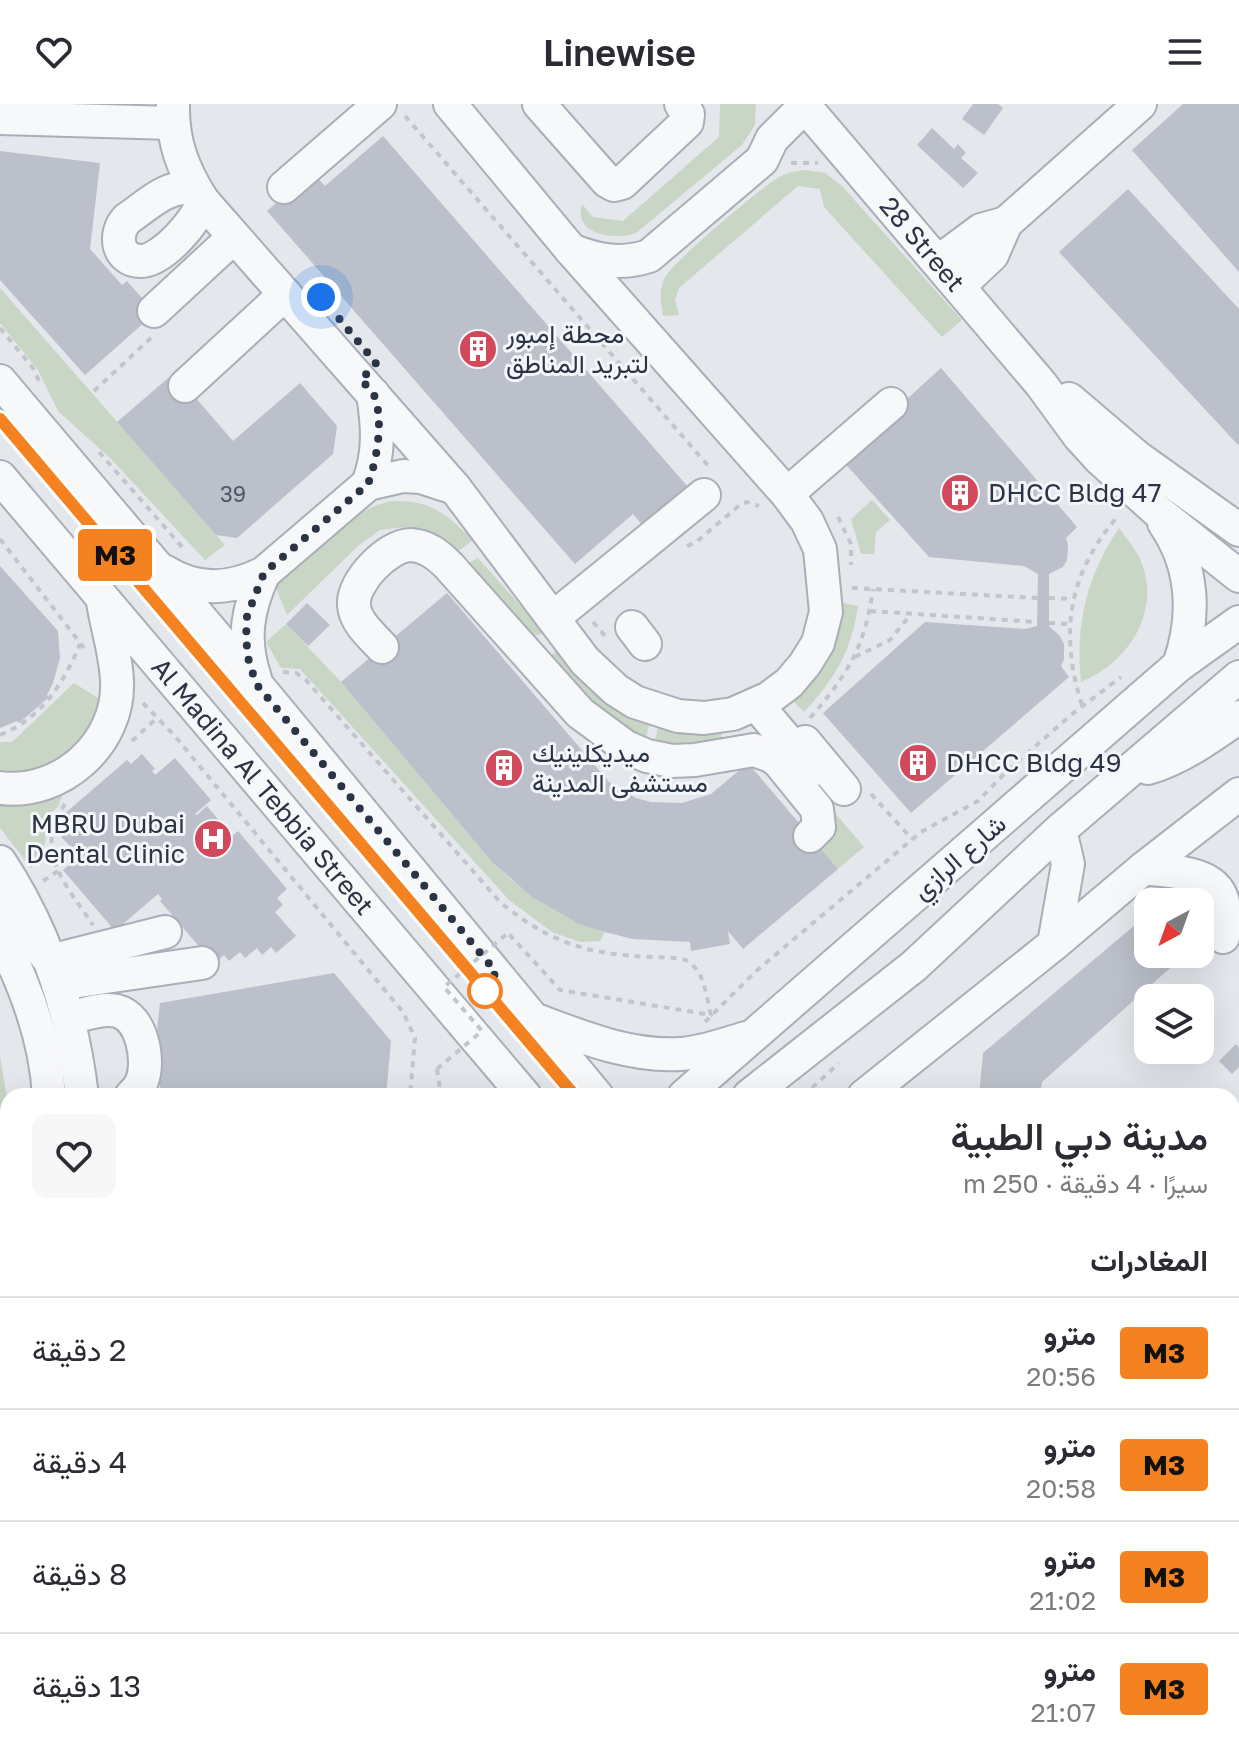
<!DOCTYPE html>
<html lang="ar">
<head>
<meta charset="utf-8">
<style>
  body { margin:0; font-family:"Golos Text",Vazirmatn,sans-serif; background:#f7f7f7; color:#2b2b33; direction:rtl; height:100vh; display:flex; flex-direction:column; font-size:30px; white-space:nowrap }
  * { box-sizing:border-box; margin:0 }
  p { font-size:26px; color:#7c7c81 }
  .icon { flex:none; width:44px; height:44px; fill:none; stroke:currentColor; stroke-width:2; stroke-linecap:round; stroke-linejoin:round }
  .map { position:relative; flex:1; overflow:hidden; direction:ltr }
  .details { position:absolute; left:0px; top:984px; width:1240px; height:672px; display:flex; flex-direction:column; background:#fff; border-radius:24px 24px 0 0; box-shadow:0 8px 32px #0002; direction:rtl }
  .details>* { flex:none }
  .badge { padding:0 16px; border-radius:6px; font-size:28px; line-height:52px }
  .needle { width:52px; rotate:221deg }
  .fabs { position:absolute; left:1134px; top:784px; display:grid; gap:16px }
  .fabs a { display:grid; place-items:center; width:80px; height:80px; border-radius:16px; background:#fff; box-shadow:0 8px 32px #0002; font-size:40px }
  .you { position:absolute; width:40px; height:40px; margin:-20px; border:6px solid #fff; border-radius:50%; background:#1a73e8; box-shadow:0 0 0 12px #1a73e833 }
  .map>.badge { position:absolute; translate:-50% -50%; box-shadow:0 0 0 4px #fff }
  h2 { padding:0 32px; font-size:30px; line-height:72px }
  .round { display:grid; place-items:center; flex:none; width:84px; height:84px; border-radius:16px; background:#f7f7f7 }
  .overview { display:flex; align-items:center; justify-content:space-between; height:136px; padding:0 32px }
  h1 { font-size:38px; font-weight:600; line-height:60px }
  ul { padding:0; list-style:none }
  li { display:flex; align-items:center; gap:24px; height:112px; padding:0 32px; border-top:2px solid #e1e1e2 }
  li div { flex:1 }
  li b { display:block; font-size:30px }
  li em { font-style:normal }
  li .badge { min-width:88px; font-weight:700; text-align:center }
  header { display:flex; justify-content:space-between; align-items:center; height:104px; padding:0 32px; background:#fff; font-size:36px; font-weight:600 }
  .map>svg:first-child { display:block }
  .built { fill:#d2d6de }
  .green { fill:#c9d6c5 }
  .building { fill:#bbc0ca }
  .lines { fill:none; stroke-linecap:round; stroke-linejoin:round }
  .minor-casing { stroke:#a9aeb7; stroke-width:36 }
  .path { stroke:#c2c5cb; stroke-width:4; stroke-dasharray:6 6; stroke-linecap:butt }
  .minor { stroke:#f7f8fa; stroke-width:32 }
  .rail-casing { stroke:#7d8696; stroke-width:9 }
  .rail { stroke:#f4f6f9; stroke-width:6; stroke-dasharray:18; stroke-linecap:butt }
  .path-bridge { stroke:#c2c5cb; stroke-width:4; stroke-dasharray:6 6; stroke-linecap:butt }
  .line-casing { stroke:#fff; stroke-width:18 }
  .line { stroke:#f58220; stroke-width:12 }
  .walk { stroke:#2b3445; stroke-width:8; stroke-dasharray:0 14.4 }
  .stop-dot { fill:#fff; stroke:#f58220; stroke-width:4 }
  .labels { text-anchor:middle; stroke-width:6; stroke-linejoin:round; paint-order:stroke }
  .number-label { font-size:22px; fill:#4f5766 }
  .street-label { font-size:26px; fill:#2b3445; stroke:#f4f6f9 }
  .poi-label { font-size:26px; fill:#2b3445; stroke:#f4f6f9; text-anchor:start }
</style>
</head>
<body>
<header><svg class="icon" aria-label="menu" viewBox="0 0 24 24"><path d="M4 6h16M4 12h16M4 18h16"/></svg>Linewise<svg class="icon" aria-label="heart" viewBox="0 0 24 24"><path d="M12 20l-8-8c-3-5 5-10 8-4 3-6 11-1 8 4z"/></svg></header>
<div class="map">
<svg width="1239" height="1656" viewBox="0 0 1239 1656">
  <rect width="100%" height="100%" fill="#e4e7ec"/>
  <path class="built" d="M 0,952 L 8,1001 L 8,1231 L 3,1440 L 0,1438 Z"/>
  <g class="green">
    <path d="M 720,0 L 756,0 L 755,21 L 742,41 L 636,129 C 615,136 573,132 582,100 L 593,113 L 623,117 L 719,33 Z"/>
    <path d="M 806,66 L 825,69 L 841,81 L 962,216 L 942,233 L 824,103 L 820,85 L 798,82 L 679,184 L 675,196 L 679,211 L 663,212 C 661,199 659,188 664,175 C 673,157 756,88 776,75 C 785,69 795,67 806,66 Z"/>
    <path d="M 0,184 L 225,441 L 205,456 L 111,355 L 58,307 L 38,266 L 0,219 Z"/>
    <path d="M 872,396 L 890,416 L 876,428 L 874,450 L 861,450 L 851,415 Z"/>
    <path d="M 392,397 C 432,396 446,410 473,436 L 453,451 L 420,427 L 407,423 L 380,426 L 358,442 L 287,511 L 274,479 C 308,450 348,406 392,397 Z"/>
    <path d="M 1119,424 C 1126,434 1135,444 1140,455 C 1163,507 1128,559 1081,578 C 1075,520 1087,472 1119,424 Z"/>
    <path d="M 478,454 L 545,529 L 524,535 L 459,464 Z"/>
    <path d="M 839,498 L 858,502 C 852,546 834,576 804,608 L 792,596 Z"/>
    <path d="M 286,520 L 341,578 L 492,758 C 525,791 561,813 605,828 L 600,837 L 580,838 L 552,828 L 509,796 L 300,565 L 281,564 L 266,538 Z"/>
    <path d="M 559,545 L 629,611 L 649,621 L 645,639 L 625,632 L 543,558 Z"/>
    <path d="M 74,579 L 106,599 L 99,617 L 63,660 L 0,677 L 0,638 L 12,638 Z"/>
    <path d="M 658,623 L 684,627 L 721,625 L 723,645 L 654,641 Z"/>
    <path d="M 66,683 L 58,703 L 44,714 C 49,733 45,749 31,764 L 0,724 L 0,691 Z"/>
    <path d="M 823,695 L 864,743 L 838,765 L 815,738 Z"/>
    <path d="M 0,952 L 8,1001 L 8,1067 L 0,1070 Z"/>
    <path d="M 8,1095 L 8,1188 L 0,1188 L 0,1097 Z"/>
    <path d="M 1232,1425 L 1239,1434 L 1239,1611 L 1232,1603 Z"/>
  </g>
  <g class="building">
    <path d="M 973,0 L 998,0 L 1003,4 L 984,31 L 962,15 Z"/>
    <path d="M 1183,0 L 1239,0 L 1239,168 L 1132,46 Z"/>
    <path d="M 932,24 L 954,45 L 958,40 L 966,49 L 961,54 L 978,69 L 963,84 L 917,41 Z"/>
    <path d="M 383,32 L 688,383 L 643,422 L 633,410 L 575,460 L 267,107 L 312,68 L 325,82 Z"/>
    <path d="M 0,47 L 100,59 L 90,145 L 122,181 L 127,177 L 155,209 L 85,271 L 0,176 Z"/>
    <path d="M 1128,85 L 1239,205 L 1239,342 L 1059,148 Z"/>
    <path d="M 941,264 L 1077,423 L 1066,434 L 1068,441 L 1067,456 L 1063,463 L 1049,470 L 1049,522 L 1060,532 L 1064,540 L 1064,555 L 1061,562 L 1069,573 L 911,709 L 823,609 L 925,518 L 1025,525 L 1037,522 L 1038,470 L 1024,462 L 929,453 L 841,355 Z"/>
    <path d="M 174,269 L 233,337 L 300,279 L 337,322 L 333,350 L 237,434 L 216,431 L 117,318 Z"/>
    <path d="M 0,462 L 58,527 L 60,554 L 53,579 L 47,591 L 49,593 L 19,619 L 17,617 L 0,624 Z"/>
    <path d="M 447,489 L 610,679 L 636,694 L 651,698 L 682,699 L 711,690 L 748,659 L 838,765 L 743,845 L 728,827 L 730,840 L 691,847 L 690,838 L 633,835 L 605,828 L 579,820 L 532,793 L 492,758 L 341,578 Z"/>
    <path d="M 307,499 L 330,521 L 308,542 L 286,520 Z"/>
    <path d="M 142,650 L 155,665 L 152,667 L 155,671 L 175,654 L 211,696 L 195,710 L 197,711 L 207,702 L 229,729 L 219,738 L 222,741 L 238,727 L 287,785 L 277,794 L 283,801 L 275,808 L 296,832 L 276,849 L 271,843 L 262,851 L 257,844 L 245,854 L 240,848 L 229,857 L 224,851 L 214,860 L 160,797 L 162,795 L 158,790 L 115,827 L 63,766 L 80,752 L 61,733 L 74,723 L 63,711 L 127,656 L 131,660 Z"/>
    <path d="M 1180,783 L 1192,785 L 1212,813 L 1212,826 L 1200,837 L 1200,798 L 1162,798 Z"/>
    <path d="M 1148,810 L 1148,850 L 1186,850 L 1042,978 L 1040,992 L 979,992 L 983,949 Z"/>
    <path d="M 334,869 L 391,937 L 386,992 L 160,992 L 160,973 L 152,971 L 160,899 Z"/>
    <path d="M 1236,940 L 1239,944 L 1239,963 L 1232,970 L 1219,957 Z"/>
    <path d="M 639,1648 L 791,1648 L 781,1656 L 646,1656 Z"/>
  </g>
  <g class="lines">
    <g class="minor-casing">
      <g id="minor">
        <path d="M 173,0 C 172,37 183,66 203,97 L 455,384 L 585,557 L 616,586 L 635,598 L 678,612 L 704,614 L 733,610 L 769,594 L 789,579 L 805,560 L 818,539 L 826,508 L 820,445 L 807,417 L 787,390 L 571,146 L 450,0"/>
        <path d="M 539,0 L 607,77 L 614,81 L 622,79 L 687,18 L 688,10 L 681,0"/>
        <path id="s1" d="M 803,0 L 1041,280 L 1079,332 L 1100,355 L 1156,406 L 1239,472"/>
        <path d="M 0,14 L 172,19"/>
        <path d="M 284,83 L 380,0"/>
        <path d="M 195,85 C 168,79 148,101 127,115 C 113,130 117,157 141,157 C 162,157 198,116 203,97"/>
        <path d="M 571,146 C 598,157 622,161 649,152 L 762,56 L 772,35 L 805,2"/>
        <path d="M 938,158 L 981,126 L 1006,119"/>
        <path d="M 959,182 L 992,151 L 1006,119 L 1140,0"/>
        <path d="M 154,207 L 234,133"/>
        <path d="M 0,277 L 257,581 L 597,992"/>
        <path d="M 185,282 L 285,190"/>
        <path d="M 1069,295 L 1137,353 L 1239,426"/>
        <path id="s2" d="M 0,373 L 525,992"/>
        <path d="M 368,380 C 380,349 378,322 373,290"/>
        <path d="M 787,390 L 891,300"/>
        <path d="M 1164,419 C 1194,462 1196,513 1179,561"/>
        <path d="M 164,467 C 197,488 230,486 264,469 L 368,380 L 403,372 L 421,373 L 455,384"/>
        <path d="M 553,514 L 704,391"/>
        <path d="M 632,523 L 645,540"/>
        <path d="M 382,543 C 371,531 355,518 354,501 C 352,478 388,441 411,441 C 427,442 438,451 449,462 L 580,609 L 626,643 L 647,652 L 672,657 L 695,656 L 754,646 L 771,652 L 778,657 L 817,705 L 819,723 L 810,732"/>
        <path d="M 255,574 C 242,536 247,505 264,469"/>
        <path d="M 757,601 L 812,666"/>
        <path d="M 805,638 L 844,685"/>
        <path d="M 1148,664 C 1182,654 1210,633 1239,613"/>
        <path d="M 0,684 C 61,692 120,639 117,577 C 116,550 107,524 103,498"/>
        <path d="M 0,758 C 46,828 72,908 82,992"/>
        <path d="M 1144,764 C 1169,768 1213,766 1222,795 C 1226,807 1223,821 1223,833"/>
        <path d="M 0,803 L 15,806 L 33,836 L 50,857 L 165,828"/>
        <path d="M 0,832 C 26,882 46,935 49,992"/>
        <path d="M 1054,840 L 1068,760 L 1060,726"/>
        <path d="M 58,880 L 202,859"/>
        <path d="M 68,914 C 82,911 103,903 117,907 C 142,913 150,956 142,977 C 140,983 136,987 131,992"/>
        <path d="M 536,916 C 582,933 629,953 680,950 C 702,949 725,940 746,934"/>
        <path d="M 684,992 L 1179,561 L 1239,518"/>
        <path d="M 749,992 L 914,862 L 1060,726 L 1239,573"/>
        <path d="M 864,992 L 1054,840 L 1144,764 L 1239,690"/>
        <path d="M 0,1085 L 8,1082"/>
        <path d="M 0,1418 L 8,1422"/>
        <path d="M 0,1618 L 8,1627"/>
        <path d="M 161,1648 L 168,1656"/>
        <path d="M 213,1648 L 219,1656"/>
        <path d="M 468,1648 L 475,1656"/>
        <path d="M 517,1648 L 524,1656"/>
        <path d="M 633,1648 L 640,1656"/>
        <path d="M 830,1648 L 837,1656"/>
        <path d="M 1064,1648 L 1072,1656"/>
        <path d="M 1092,1648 L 1099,1656"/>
        <path d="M 1176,1648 L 1183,1656"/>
        <path d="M 1226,1648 L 1239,1650"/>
        <path d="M 38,1656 L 48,1648"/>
        <path d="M 382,1656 L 391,1648"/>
        <path d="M 860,1656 L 870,1648"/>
        <path d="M 918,1656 L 928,1648"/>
      </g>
    </g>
    <g class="path">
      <path d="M 405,12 L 711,365"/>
      <path d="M 791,59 L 818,59"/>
      <path d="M 0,224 L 33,264 L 40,279"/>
      <path d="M 94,287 L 151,234"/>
      <path d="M 99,348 L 183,444"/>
      <path d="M 838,413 L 851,440 L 851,461"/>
      <path d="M 0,435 L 84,544"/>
      <path d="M 687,442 L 695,439 L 741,400 L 747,398 L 759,402"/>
      <path d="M 852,484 L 1038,494"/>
      <path d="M 1049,494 L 1073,495"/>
      <path d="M 870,507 L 1037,518"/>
      <path d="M 593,518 L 606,533"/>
      <path d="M 1049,519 L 1069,520"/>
      <path d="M 855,553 L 890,536 L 911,510"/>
      <path d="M 283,568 L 296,569 L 306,576 L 500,798 C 562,849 604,852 681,854 C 705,863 705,889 711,911 L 560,886 L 508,829"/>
      <path d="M 143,599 L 174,631 L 403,908 L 415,934 L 410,992"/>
      <path d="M 1082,601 C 1059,529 1068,470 1118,412"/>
      <path d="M 810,614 C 848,570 865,543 873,485"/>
      <path d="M 0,631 C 43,613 63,580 80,540"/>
      <path d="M 132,637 L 158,613"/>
      <path d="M 871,690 L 912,735"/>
      <path d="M 65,700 C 32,747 67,782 93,821"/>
      <path d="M 43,777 L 58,767"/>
      <path d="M 705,918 L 755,868 L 921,728 L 978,697 L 1006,668 L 1071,611 L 1121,573"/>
      <path d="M 437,965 L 441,992"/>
      <path d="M 803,992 L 839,959"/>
      <path d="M 0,1196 L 8,1196"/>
      <path d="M 0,1224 L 8,1224"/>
      <path d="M 0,1268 L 8,1269"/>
      <path d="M 0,1297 L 8,1298"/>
      <path d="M 119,1648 L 129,1656"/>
      <path d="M 297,1648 L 317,1648"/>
      <path d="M 318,1648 L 324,1656"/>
      <path d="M 1022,1648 L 1037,1656"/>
      <path d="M 76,1656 L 88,1648"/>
    </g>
    <use href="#minor" class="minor"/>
    <g class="rail-casing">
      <g id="rail">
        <path d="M 0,315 L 575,992"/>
        <path d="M 1144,1648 L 1153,1656"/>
      </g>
    </g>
    <use href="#rail" class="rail"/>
    <path class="path-bridge" d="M 437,965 L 482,927 L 444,883 L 508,829"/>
  </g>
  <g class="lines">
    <g class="line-casing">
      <path id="line" d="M 0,315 L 575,992"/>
    </g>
    <use href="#line" class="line"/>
    <path class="walk" d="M 321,193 L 376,259 L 361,276 C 365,280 371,286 374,291 C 384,315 377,356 368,380 L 264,469 L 247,512 L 246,535 L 249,559 L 257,581 L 496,868 L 485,887"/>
  </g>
  <defs>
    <g id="building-disc" transform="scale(2)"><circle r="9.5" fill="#d1495b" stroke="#f4f6f9"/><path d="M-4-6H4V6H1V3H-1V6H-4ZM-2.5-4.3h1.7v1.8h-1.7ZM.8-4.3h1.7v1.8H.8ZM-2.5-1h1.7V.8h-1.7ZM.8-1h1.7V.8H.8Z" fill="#fff"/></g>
    <g id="hospital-disc" transform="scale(2)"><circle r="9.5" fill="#d1495b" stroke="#f4f6f9"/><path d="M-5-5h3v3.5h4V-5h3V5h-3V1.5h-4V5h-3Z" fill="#fff"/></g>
  </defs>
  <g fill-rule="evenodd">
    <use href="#building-disc" x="478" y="245"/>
    <use href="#building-disc" x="960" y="389"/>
    <use href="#building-disc" x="918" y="659"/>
    <use href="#building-disc" x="504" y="664"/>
    <use href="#hospital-disc" x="213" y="735"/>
  </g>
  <circle class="stop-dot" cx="485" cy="887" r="16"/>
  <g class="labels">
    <g class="number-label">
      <text x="233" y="398">39</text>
    </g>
    <g class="street-label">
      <text dy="9" stroke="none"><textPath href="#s1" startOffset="184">28 Street</textPath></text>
      <text dy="9" stroke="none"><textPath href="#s2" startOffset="406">Al Madina Al Tebbia Street</textPath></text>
      <text transform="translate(959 753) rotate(-41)" y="9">شارع الرازي</text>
    </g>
    <g class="poi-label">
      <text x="506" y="239">محطة إمبور<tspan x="506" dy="30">لتبريد المناطق</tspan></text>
      <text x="988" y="398">DHCC Bldg 47</text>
      <text x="532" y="658">ميديكلينيك<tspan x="532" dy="30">مستشفى المدينة</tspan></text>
      <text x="946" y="668">DHCC Bldg 49</text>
      <text x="185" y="729" text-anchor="end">MBRU Dubai<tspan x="185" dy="30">Dental Clinic</tspan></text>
    </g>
  </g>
</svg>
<div class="fabs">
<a><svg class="needle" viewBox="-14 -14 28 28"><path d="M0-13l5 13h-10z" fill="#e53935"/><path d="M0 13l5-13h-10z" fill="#7c7c81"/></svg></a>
<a><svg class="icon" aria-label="layers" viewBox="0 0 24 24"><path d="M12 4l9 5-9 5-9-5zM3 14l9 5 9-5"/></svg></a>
</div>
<div class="you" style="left:321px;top:193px"></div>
<b class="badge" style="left:115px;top:451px;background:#f58220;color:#111">M3</b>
<section class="details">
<div class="overview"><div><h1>مدينة دبي الطبية</h1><p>سيرًا · 4 دقيقة · 250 m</p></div><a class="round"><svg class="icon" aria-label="heart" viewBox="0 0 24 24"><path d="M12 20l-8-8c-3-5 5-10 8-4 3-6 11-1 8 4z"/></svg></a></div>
<h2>المغادرات</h2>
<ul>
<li><span class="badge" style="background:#f58220;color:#111">M3</span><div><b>مترو</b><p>20:56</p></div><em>2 دقيقة</em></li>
<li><span class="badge" style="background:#f58220;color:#111">M3</span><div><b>مترو</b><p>20:58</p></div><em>4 دقيقة</em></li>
<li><span class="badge" style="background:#f58220;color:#111">M3</span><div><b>مترو</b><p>21:02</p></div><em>8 دقيقة</em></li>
<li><span class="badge" style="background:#f58220;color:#111">M3</span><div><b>مترو</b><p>21:07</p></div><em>13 دقيقة</em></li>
</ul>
</section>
</div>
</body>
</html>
